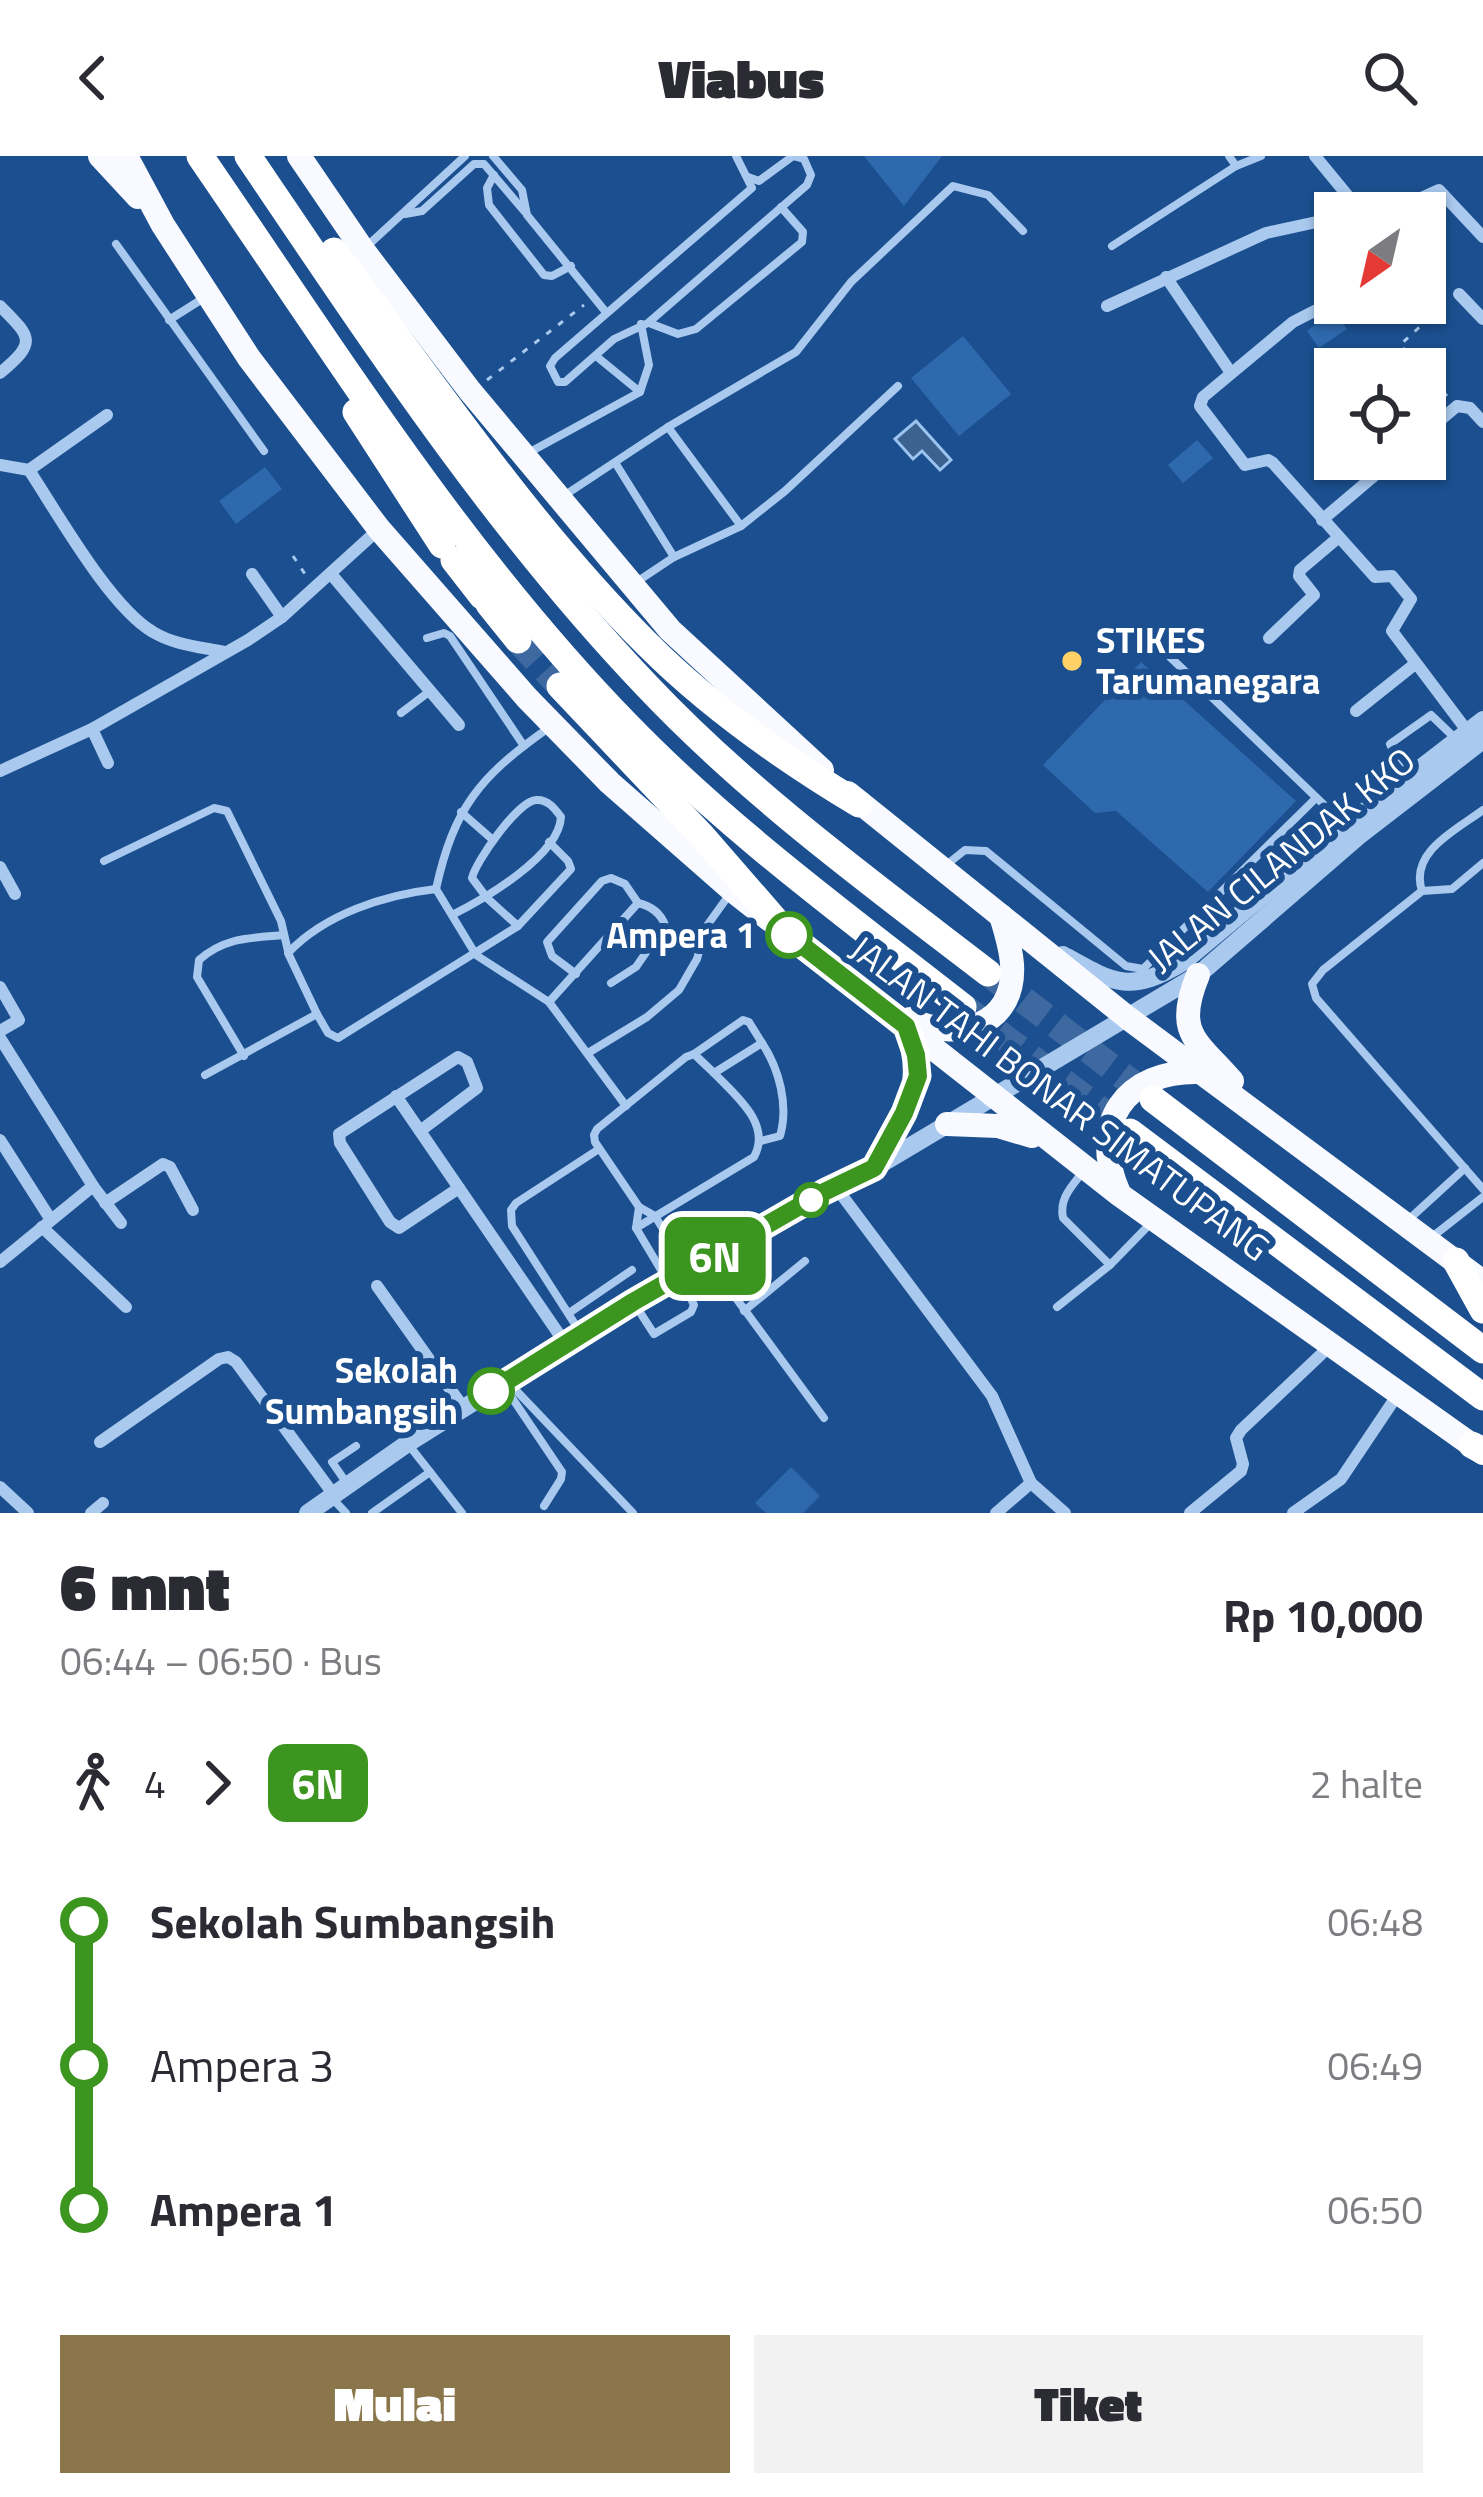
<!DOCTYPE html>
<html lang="id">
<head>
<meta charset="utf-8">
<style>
  body { margin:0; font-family:"Titillium Web",sans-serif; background:#f2f2f3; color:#2b2b33; height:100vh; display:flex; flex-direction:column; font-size:45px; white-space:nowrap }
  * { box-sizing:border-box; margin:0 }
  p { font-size:39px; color:#7c7c81 }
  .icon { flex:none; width:66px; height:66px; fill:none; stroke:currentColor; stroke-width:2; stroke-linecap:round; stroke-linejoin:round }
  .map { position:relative; height:1357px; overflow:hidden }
  .drawer { display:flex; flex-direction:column; background:#fff; flex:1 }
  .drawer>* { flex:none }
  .badge { padding:0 24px; border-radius:18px; font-size:42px; line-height:78px }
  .needle { width:78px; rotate:214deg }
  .fabs { position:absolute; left:1314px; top:36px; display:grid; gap:24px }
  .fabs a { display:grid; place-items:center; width:132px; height:132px; border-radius:0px; background:#fff; box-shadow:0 3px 9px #0004; font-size:60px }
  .map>.badge { position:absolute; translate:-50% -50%; box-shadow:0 0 0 6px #fff }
  .legs { display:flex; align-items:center; gap:18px; height:132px; padding:0 60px; font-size:39px }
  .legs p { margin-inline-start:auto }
  .overview { display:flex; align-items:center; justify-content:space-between; height:204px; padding:0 60px }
  h1 { font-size:66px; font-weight:800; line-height:90px }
  .cta { display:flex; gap:24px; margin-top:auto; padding:24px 60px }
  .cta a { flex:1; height:138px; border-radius:0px; background:#8a764a; color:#fff; font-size:48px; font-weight:800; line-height:138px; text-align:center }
  .cta a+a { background:#f2f2f3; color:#2b2b33 }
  ul { padding:0 60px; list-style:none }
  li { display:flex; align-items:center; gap:42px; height:144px; font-size:45px }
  li i { display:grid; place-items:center; width:18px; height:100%; margin:0 15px; background:currentColor }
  li i::after { content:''; width:30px; height:30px; margin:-15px; border:9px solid; border-radius:50%; background:#fff }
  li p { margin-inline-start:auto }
  li:first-child i { background:linear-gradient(#0000 50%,currentColor 0) }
  li:last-child i { background:linear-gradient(currentColor 50%,#0000 0) }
  header { display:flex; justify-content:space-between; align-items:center; height:156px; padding:0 60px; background:#fff; font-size:54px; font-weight:800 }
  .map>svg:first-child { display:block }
  .green { fill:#2e69ad }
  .water { fill:#3c6290; stroke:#9cc4f0; stroke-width:3 }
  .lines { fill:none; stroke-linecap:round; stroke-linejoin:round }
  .motorway-tunnel { stroke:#3d69a0; stroke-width:27; stroke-dasharray:27 14; stroke-linecap:butt }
  .path { stroke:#a9c9ee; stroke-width:3; stroke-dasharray:6 9; stroke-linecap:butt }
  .service { stroke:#a9c9ee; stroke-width:8 }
  .minor { stroke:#a9c9ee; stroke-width:12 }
  .tertiary { stroke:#a9c9ee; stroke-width:18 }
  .trunk { stroke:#f8faff; stroke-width:24 }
  .motorway { stroke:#fff; stroke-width:27 }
  .line-1-casing { stroke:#fff; stroke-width:27 }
  .line-1 { stroke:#3b951e; stroke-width:18 }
  .poi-dot { fill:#ffd166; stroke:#1b4f8f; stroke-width:4.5 }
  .stop-1-dot { fill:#fff; stroke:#3b951e; stroke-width:6 }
  .labels { text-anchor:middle; stroke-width:12; stroke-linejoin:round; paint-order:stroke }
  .poi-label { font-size:36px; font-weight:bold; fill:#fff; stroke:#1b4f8f; text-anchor:start }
  .street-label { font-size:36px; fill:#fff; stroke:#1b4f8f }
  .stop-label { font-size:36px; font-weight:bold; fill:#fff; stroke:#1b4f8f; text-anchor:end }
</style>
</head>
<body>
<header><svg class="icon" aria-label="back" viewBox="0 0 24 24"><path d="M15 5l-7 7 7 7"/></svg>Viabus<svg class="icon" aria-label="search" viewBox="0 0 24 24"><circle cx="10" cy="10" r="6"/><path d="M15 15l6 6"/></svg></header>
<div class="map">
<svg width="1483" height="1357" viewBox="0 0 1483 1357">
  <rect width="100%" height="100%" fill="#1b4f8f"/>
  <g class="green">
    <path d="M 864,0 L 942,0 L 904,50 Z"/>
    <path d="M 1334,155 L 1347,173 L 1319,192 L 1307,175 Z"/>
    <path d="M 963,180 L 1011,238 L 959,280 L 911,222 Z"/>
    <path d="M 1197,284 L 1213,302 L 1183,327 L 1168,309 Z"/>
    <path d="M 265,311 L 282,333 L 236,368 L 219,345 Z"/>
    <path d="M 1141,506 L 1296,645 L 1208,736 L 1116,655 L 1095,657 L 1043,609 Z"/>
    <path d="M 791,1311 L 820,1340 L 803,1357 L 766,1357 L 755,1347 Z"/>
  </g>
  <path class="water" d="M 916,265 L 951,304 L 940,314 L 922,295 L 913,303 L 895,283 Z"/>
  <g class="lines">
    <g class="motorway-tunnel">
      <path d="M 518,484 L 560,530"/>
      <path d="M 991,819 L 1153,943"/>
      <path d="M 965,852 L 1130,976"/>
    </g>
    <g class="path">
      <path d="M 1414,147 L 1425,166 L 1400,189 L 1422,213"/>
      <path d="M 1425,216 L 1447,240"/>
      <path d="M 487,224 L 584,149"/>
      <path d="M 293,400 L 307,421"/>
    </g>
    <g class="service">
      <path d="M 493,0 L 522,34 L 527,59 L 605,155"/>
      <path d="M 736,0 L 752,32 L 555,202 L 550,210 L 558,226 L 565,226 L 614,183 L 648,167 L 807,29 L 811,19 L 804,3 L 793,0 L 759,25 L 748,21"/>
      <path d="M 1236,10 L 1261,0"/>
      <path d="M 494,19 L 487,32 L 489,49 L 544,119 L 552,120 L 571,110"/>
      <path d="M 405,58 L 422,55 L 474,8 L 484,8 L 525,56"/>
      <path d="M 116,88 L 264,295"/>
      <path d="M 1112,90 L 1236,10 L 1229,0"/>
      <path d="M 365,92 L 465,0"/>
      <path d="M 169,164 L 207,140"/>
      <path d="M 649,167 L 678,178 L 696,173 L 802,86 L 803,76 L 781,51"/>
      <path d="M 596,200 L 640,236"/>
      <path d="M 668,271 L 796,196 L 851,126 L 953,30 L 988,39 L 1023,75"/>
      <path d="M 530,296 L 640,236 L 649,209 L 641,168"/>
      <path d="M 616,308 L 674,401"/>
      <path d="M 565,339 L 668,271 L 741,370 L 674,401 L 638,425"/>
      <path d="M 741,370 L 785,335 L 898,230"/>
      <path d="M 427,482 L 444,477 L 450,480 L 524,590"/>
      <path d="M 1169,500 L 1345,669"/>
      <path d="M 401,557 L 430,535"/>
      <path d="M 1405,620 L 1390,588 L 1431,559 L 1457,584"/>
      <path d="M 461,656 L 493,684"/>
      <path d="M 104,705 L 214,652 L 227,655 L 281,765 L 288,795"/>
      <path d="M 1483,707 L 1452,733 L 1422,735 L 1323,814 L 1312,828 L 1316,842 L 1483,1033"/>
      <path d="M 945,710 L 965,694 L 986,695 L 1126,810 L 1143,813 L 1316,642"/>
      <path d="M 1226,732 L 1245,753"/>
      <path d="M 436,733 C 454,652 479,621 547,573"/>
      <path d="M 1422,735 C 1409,696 1456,674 1483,654"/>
      <path d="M 452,759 C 484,743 559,700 561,661 C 555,653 548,643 536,644 C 518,645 476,705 472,722 L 487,742 L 518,770"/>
      <path d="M 576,818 L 552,800 L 547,786 L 602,725 L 611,722 L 625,728 L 638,747 C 651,750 660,756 665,769 L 636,811 L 611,827"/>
      <path d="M 549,846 L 638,747"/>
      <path d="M 317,858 L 328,877 L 338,882 L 518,770 L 571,713 L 568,705 L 549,686"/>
      <path d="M 588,897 L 647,861 L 679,834 L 697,803 L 706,771 L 729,739"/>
      <path d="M 694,898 L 743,864 L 749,866 L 762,887"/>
      <path d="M 244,900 L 197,821 L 199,804 C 225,781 251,782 284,779"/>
      <path d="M 205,919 L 317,858 L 288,797 C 325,758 384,739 436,733 L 476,799 L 549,846 L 626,950"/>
      <path d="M 1082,1017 C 1071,1031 1059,1043 1063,1062 L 1110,1109"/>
      <path d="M 639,1051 L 636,1072 L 667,1124"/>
      <path d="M 1406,1066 L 1465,1012"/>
      <path d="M 636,1072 L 754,1001 C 772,968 736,940 714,917"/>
      <path d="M 1432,1081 L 1483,1041"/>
      <path d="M 708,1104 L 824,1262"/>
      <path d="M 688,1114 L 655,1060 L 639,1051 L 595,986 L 594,979 L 597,973 L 686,901 L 694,898 L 714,917 L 762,887 C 779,913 789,949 780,980 L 761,985"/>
      <path d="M 634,1147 L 654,1178 L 691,1156 L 694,1149 L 681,1122"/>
      <path d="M 1057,1151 L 1110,1109 L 1149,1069"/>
      <path d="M 744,1155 L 805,1105"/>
      <path d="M 569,1157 L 632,1114"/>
      <path d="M 580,1176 L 512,1070 L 511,1054 L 516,1047 L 599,993"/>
      <path d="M 510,1228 L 633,1357"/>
      <path d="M 504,1230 L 562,1316 L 561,1323 L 544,1350"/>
      <path d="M 430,1316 L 462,1357"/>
      <path d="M 348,1329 L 332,1306 L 356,1290"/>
      <path d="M 331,1341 L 346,1357"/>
      <path d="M 372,1357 L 430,1316 L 408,1288"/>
    </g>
    <g class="minor">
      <path d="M 1315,0 L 1362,57"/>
      <path d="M 1361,57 L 1397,53 L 1439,34 L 1483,81"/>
      <path d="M 1166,121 L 1231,217"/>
      <path d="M 1459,138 L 1483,163"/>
      <path d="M 1330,147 L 1293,166 L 1203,241 L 1200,250 L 1245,309 L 1268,304 L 1273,307 L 1375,421 L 1392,420 L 1411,443 L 1392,475 L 1468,576"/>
      <path d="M 0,150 C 32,182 37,186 0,217"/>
      <path d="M 1107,150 L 1266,77 L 1335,62"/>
      <path d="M 1425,277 L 1457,250 L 1470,252 L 1483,266"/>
      <path d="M 0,309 L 29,314 C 58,358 110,451 153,476 C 174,489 201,491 225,496"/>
      <path d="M 29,314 L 107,259"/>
      <path d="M 1322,364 L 1394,303"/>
      <path d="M 252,418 L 282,461"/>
      <path d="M 331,418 L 459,569"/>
      <path d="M 1269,482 L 1314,439 L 1299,420 L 1300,414 L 1339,381"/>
      <path d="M 1356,555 L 1415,508"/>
      <path d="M 92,573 L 108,607"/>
      <path d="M 0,615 L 92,573 L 248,484 L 282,461 L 379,373"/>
      <path d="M 0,711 L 15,738"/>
      <path d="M 0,831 L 19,864 L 0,875"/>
      <path d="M 0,882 L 93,1030 L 121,1067"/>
      <path d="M 396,940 L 567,1190"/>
      <path d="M 420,975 L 477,932 L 467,906 L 458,901 L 339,978 L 340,987 L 390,1066 L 399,1072 L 459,1032"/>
      <path d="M 0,984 L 51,1064"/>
      <path d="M 835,1030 L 992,1240 L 1031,1327 L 1065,1357"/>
      <path d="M 105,1047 L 163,1008 L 170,1011 L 193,1054"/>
      <path d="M 42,1071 L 126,1151"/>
      <path d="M 0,1106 L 93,1030"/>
      <path d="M 377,1130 L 463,1251"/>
      <path d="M 100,1286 L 219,1203 L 228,1201 L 236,1206 L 334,1339"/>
      <path d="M 0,1331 L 28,1357"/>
      <path d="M 91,1357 L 103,1347"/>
      <path d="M 996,1357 L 1031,1327"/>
      <path d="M 1190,1357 L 1241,1315 L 1243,1308 L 1236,1282 L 1241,1274 L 1330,1190"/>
      <path d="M 1293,1357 L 1341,1323 L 1398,1238"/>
    </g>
    <g class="tertiary">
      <path d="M 1063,799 C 1115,828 1130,838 1183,806 L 1346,670 L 1483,564"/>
      <path d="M 308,1357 L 408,1287 L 633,1146 L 835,1030 L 874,1012 L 1198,819 L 1361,678 L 1483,584"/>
    </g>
    <g class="trunk">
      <path d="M 100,0 L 138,41"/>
      <path d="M 126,0 L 163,69 L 249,202 L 379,373 L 527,542 L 610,627 L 732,734 L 1120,1039 L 1483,1297"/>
      <path d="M 299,0 L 363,94 L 470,235 L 670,474 L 822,614"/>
      <path d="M 848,637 L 1128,862 L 1483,1126"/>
      <path d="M 1198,819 C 1174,877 1196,884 1232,925"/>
      <path d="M 910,863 C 957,887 1016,870 1012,808 C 1011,792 1006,776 1001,760"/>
      <path d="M 947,968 L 998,970 L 1032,980"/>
      <path d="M 874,1012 C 904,958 929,934 906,870"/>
      <path d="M 1119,1037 C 1088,968 1125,913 1201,916"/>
    </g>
    <g class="motorway">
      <path d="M 200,0 C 334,195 461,399 627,569 C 729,674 848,761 963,851"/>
      <path d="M 248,0 C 372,183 494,370 647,530 C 749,638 871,727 988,817"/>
      <path d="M 334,95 C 434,228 529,371 648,489 C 710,551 784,603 859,648"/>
      <path d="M 356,256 L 442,389"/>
      <path d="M 454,404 L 482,440"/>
      <path d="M 489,448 L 518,484"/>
      <path d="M 560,530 L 703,681 L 789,780"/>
      <path d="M 1153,943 L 1483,1194"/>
      <path d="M 1130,976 L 1483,1241"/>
      <path d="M 1456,1105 L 1483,1154"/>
      <path d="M 1472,1289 L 1483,1295"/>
    </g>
  </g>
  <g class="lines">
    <g class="line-1-casing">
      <path id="line-1" d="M 491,1235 L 633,1146 L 824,1036 L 874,1012 L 904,957 L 918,920 L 916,899 L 906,870 L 789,779"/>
    </g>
    <use href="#line-1" class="line-1"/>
  </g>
  <circle class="poi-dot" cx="1072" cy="505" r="12"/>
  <g class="stop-1-dot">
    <circle cx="789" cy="779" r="21"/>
    <circle cx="811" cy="1044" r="15"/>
    <circle cx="491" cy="1235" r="21"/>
  </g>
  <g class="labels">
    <g class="poi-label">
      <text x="1096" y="497">STIKES<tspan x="1096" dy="41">Tarumanegara</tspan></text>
    </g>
    <g class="street-label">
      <text transform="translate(1281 703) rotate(-39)" y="13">JALAN CILANDAK KKO</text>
      <text transform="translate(1060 942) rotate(37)" y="13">JALAN TAHI BONAR SIMATUPANG</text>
    </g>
    <g class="stop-label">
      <text x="756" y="792">Ampera 1</text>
      <text x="458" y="1227">Sekolah<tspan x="458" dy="41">Sumbangsih</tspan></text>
    </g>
  </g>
</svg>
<div class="fabs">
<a><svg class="needle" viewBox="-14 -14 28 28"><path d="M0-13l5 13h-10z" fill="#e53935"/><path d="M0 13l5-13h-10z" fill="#7c7c81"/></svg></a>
<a><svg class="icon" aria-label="locate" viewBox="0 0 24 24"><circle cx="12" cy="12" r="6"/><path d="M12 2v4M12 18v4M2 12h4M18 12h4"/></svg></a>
</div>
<b class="badge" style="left:715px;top:1100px;background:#3b951e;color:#fff">6N</b>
</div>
<section class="drawer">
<div class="overview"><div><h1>6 mnt</h1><p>06:44 – 06:50 · Bus</p></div><b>Rp 10,000</b></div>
<div class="legs"><svg class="icon" aria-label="walk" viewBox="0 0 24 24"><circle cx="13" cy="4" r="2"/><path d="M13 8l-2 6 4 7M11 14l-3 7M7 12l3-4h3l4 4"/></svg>4<svg class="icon" aria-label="forward" viewBox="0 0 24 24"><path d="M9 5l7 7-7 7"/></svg><b class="badge" style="background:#3b951e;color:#fff">6N</b><p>2 halte</p></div>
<ul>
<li><i style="color:#3b951e"></i><b>Sekolah Sumbangsih</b><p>06:48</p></li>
<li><i style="color:#3b951e"></i><span>Ampera 3</span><p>06:49</p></li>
<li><i style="color:#3b951e"></i><b>Ampera 1</b><p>06:50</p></li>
</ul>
<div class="cta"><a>Mulai</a><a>Tiket</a></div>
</section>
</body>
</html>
